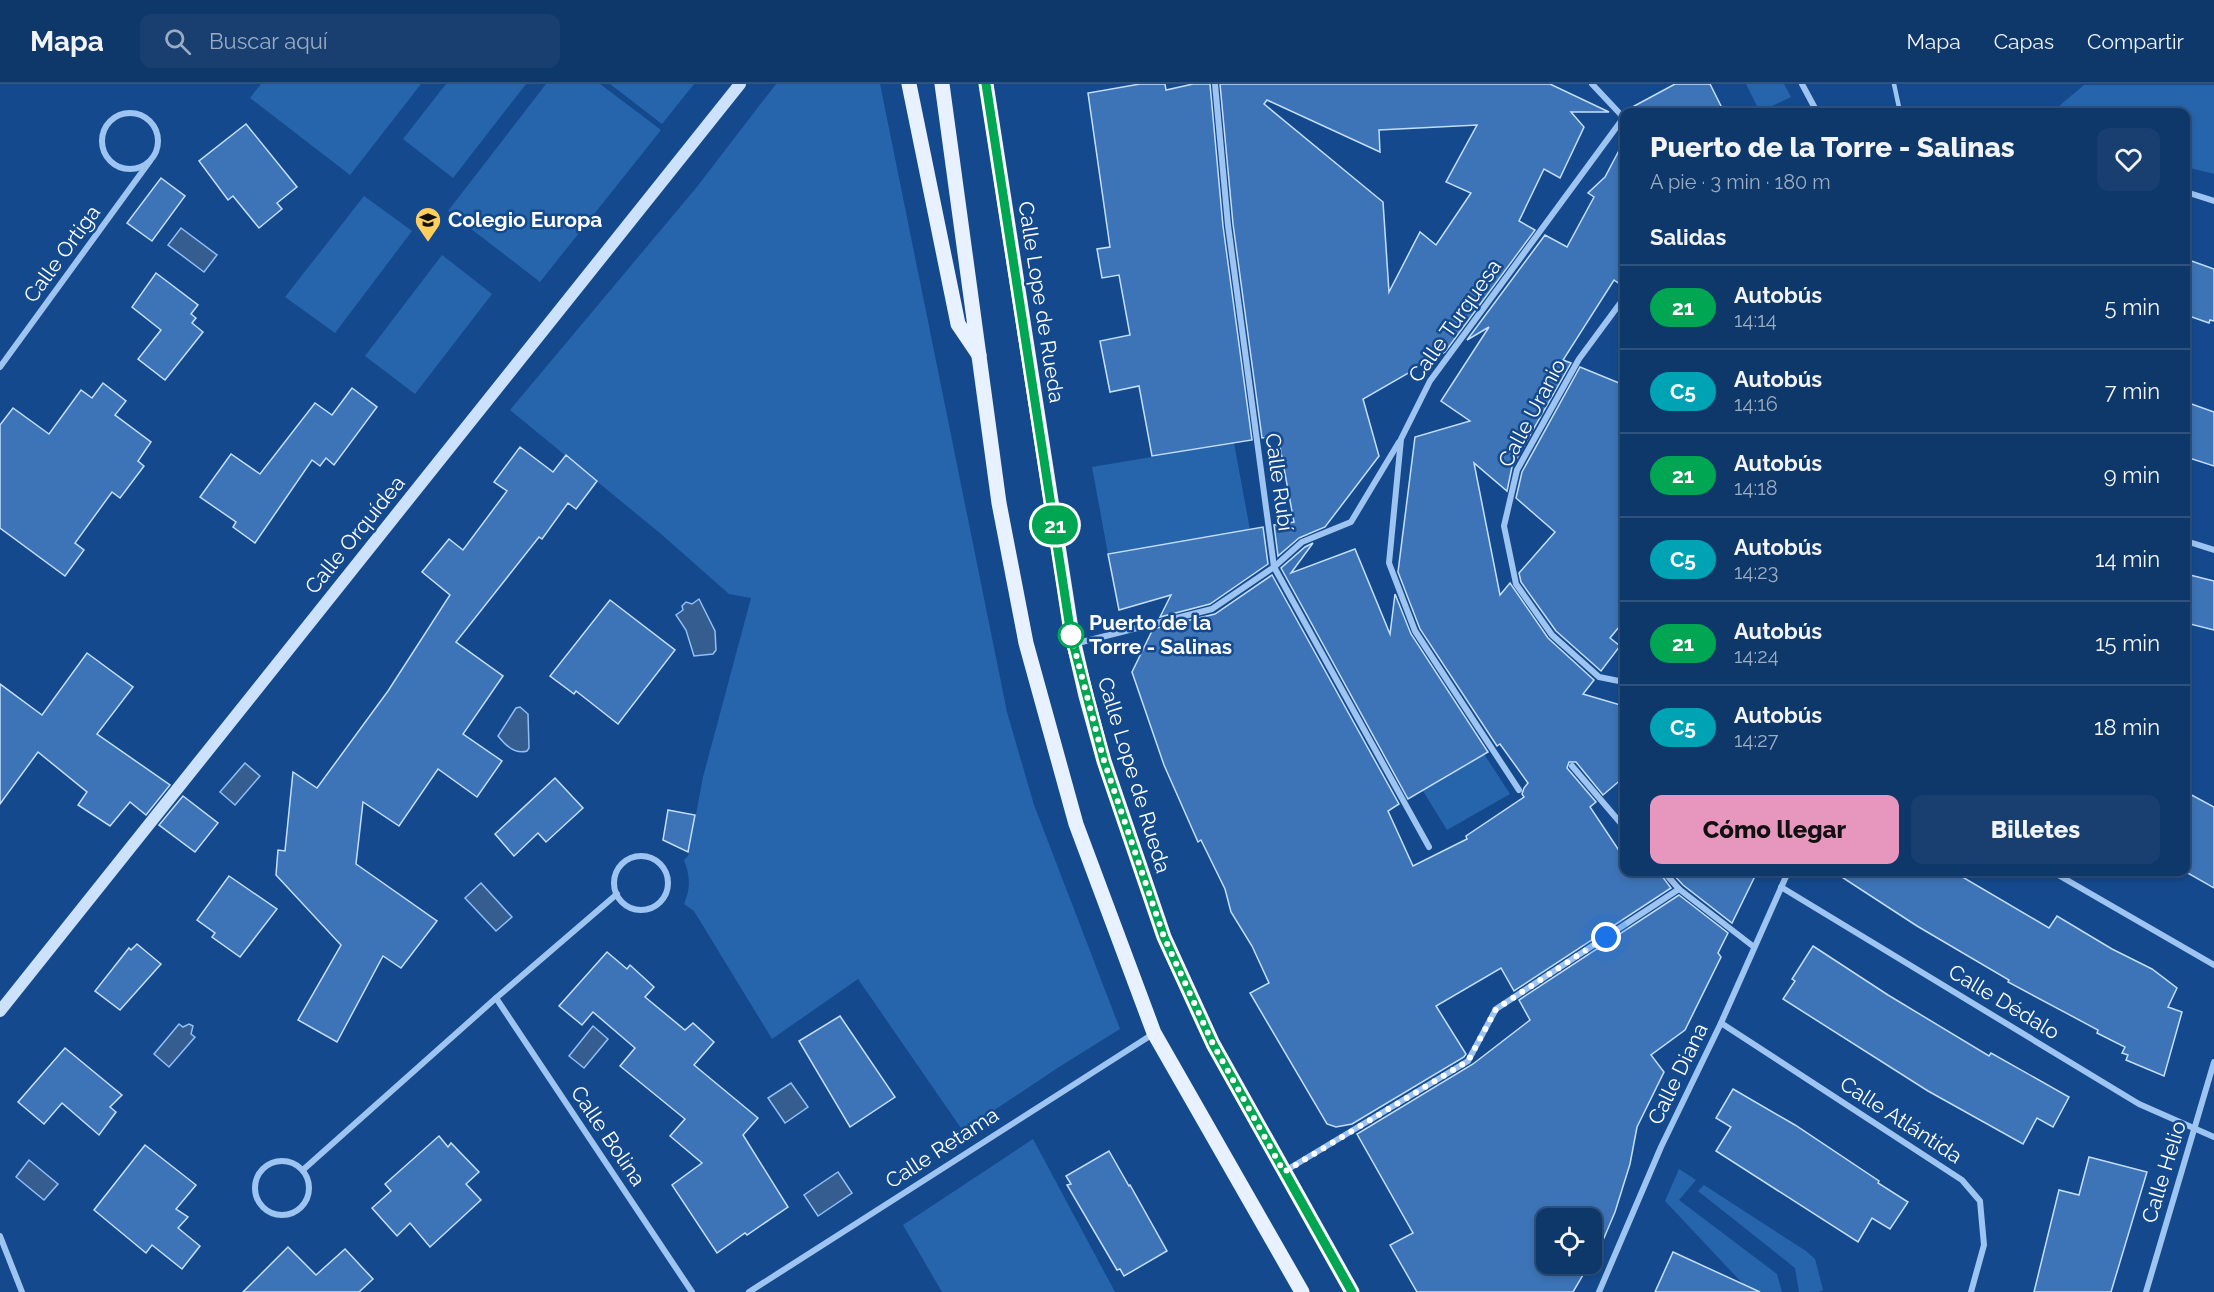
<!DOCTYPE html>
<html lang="es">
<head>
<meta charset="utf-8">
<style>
  body { margin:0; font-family:Raleway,sans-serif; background:#183f70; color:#f1f3f6; height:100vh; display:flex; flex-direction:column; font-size:22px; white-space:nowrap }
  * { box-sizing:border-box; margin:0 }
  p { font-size:20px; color:#9bacc1 }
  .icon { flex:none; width:33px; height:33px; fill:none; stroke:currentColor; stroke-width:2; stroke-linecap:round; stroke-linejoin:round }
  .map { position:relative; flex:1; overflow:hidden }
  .details { position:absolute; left:1620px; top:24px; width:570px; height:768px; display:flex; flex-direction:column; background:#0f386a; border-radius:12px; box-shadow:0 3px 9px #0003,0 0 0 2px #2f527e }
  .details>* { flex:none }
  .badge { padding:0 12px; border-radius:20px; font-size:21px; line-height:39px }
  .controls { position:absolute; left:1536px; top:1124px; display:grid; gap:12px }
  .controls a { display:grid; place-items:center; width:66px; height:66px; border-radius:12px; background:#0f386a; box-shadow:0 3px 9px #0003,0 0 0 2px #2f527e; font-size:30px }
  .you { position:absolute; width:30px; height:30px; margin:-15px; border:4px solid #fff; border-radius:50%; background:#1a73e8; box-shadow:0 0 0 9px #1a73e833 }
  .map>.badge { position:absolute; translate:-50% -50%; box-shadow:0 0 0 3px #fff }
  h2 { padding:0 30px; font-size:22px; line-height:54px }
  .round { display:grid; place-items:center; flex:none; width:63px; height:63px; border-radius:12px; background:#183f70 }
  .summary { display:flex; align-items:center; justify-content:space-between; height:102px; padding:0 30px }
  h1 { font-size:28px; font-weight:800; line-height:45px }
  .button { display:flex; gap:12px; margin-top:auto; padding:12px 30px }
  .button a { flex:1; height:69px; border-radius:12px; background:#e797bd; color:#111; font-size:24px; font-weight:800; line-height:69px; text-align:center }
  .button a+a { background:#183f70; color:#f1f3f6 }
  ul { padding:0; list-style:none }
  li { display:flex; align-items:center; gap:18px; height:84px; padding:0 30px; border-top:2px solid #2f527e }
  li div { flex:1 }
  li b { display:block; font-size:22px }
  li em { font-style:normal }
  li .badge { min-width:66px; font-weight:700; text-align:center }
  header { display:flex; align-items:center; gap:36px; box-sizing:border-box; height:84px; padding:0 30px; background:#0f386a; border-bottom:2px solid #2f527e }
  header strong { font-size:28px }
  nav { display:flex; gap:33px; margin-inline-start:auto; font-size:21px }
  .search { width:420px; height:54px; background:#183f70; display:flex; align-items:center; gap:15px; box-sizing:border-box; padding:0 21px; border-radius:12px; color:#9bacc1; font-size:22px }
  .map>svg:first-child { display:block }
  .green { fill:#2664ac }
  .water { fill:#355d8f; stroke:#8fbff4; stroke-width:1.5 }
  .building { fill:#3d74b7; stroke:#c4defc; stroke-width:1.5; fill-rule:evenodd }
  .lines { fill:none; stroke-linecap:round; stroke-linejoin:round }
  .lane { stroke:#9ec4f1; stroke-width:4.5 }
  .street { stroke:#9ec4f1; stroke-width:6 }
  .secondary { stroke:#cce1fb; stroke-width:12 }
  .primary { stroke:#e7f1ff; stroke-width:15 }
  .line-casing { stroke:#fff; stroke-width:14 }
  .line { stroke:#00a651; stroke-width:9 }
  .walk { stroke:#fff; stroke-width:6; stroke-dasharray:0 10.8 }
  .stop-dot { fill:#fff; stroke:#00a651; stroke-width:3 }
  .labels { text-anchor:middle; stroke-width:5; stroke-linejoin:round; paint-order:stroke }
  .poi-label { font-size:21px; font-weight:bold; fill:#fff; stroke:#144a8d; text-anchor:start }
  .street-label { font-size:21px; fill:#fff; stroke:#144a8d }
  .stop-label { font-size:21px; font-weight:bold; fill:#fff; stroke:#144a8d; text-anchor:start }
</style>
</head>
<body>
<header>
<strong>Mapa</strong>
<div class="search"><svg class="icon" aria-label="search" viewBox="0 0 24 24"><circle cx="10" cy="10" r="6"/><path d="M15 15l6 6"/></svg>Buscar aquí</div>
<nav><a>Mapa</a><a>Capas</a><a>Compartir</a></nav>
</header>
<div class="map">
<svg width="2214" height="1208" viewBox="0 0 2214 1208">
  <rect width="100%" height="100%" fill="#144a8d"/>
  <g class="green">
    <path d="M 261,0 L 421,0 L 350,91 L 250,14 Z"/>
    <path d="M 446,0 L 526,0 L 453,94 L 403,55 Z"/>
    <path d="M 546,0 L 600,0 L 661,46 L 540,198 L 448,127 Z"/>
    <path d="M 610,0 L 694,0 L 662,40 Z"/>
    <path d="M 776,0 L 880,0 L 1007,628 L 1034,721 L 1120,945 L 1059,983 L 963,1047 L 858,895 L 772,955 L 694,827 L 684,820 C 691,804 690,792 684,776 L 688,772 L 703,693 L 751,514 L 729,510 L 661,450 L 510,326 L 696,104 Z"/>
    <path d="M 1746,0 L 1784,0 L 1791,13 L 1760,28 Z"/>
    <path d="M 2084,1 L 2214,1 L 2214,90 L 2186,83 L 2186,28 L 2013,28 L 2059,22 Z"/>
    <path d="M 364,112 L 412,147 L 335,249 L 285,213 Z"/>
    <path d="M 442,171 L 492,210 L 415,310 L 365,272 Z"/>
    <path d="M 1234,359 L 1250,446 L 1108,470 L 1092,383 Z"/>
    <path d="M 1484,670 L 1510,710 L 1447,746 L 1423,707 Z"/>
    <path d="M 1033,1055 L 1115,1208 L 942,1208 L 903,1141 Z"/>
    <path d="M 1679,1085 L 1696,1096 L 1679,1116 L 1777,1190 L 1782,1208 L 1741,1208 L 1744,1201 L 1665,1117 Z"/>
    <path d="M 1704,1101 L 1806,1167 L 1815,1175 L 1823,1206 L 1819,1208 L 1799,1208 L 1795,1184 L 1698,1107 Z"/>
  </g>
  <g class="water">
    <path d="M 181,144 L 217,171 L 204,188 L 168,161 Z"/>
    <path d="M 699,515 L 715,547 L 716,566 L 713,570 L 694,572 L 686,546 L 676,531 L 683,526 L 682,522 L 686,518 L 692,520 Z"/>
    <path d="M 520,623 L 528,630 L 529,664 L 527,667 C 515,671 505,661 498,652 L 516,624 Z"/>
    <path d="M 245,679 L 260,692 L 235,721 L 220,708 Z"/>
    <path d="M 481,799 L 512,833 L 496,847 L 465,814 Z"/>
    <path d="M 179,940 L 183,943 L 189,940 L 193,942 L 191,950 L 195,953 L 169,983 L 154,970 Z"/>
    <path d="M 593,942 L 608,955 L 584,984 L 569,972 Z"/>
    <path d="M 791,999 L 808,1023 L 785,1039 L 768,1014 Z"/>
    <path d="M 29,1076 L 58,1100 L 44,1116 L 16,1093 Z"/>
    <path d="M 838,1088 L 852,1109 L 818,1132 L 804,1111 Z"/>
  </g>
  <g class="building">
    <path d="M 1140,0 L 1165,0 L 1166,6 L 1193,0 L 1210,0 L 1223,142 L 1252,356 L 1152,372 L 1139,302 L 1110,308 L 1100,257 L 1130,251 L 1119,191 L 1102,194 L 1097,165 L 1110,163 L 1088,9 Z"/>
    <path d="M 1220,0 L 1550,0 L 1609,28 L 1571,28 L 1584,43 L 1560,94 L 1544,85 L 1519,137 L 1535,146 L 1445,268 L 1363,315 L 1379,372 L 1325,443 L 1299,454 L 1278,472 L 1274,441 L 1294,438 L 1278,352 L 1262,354 L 1233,140 ZM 1267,16 L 1380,68 L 1379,46 L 1477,41 L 1446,98 L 1471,109 L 1436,161 L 1420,148 L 1389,208 L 1383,118 L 1264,20 Z"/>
    <path d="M 1675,0 L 1710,0 L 1724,28 L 1625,27 Z"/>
    <path d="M 246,40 L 297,103 L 277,119 L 282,125 L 259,144 L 233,112 L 228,116 L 199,77 Z"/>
    <path d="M 1624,57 L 1624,203 L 1614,196 L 1563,276 L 1571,279 L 1512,383 L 1507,407 L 1474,379 L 1500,511 L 1510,499 L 1548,554 L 1594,596 L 1583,610 L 1624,622 L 1624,693 L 1603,711 L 1576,678 L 1569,678 L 1567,684 L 1596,718 L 1590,723 L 1624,774 L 1624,788 L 1659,788 L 1671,804 L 1514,907 L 1501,884 L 1436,922 L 1466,970 L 1464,973 L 1352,1040 L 1336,1043 L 1327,1040 L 1250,909 L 1269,899 L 1252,862 L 1231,828 L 1225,805 L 1201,756 L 1198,758 L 1164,681 L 1132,588 L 1153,545 L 1215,530 L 1272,491 L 1399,720 L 1388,727 L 1413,782 L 1467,755 L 1466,752 L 1524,713 L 1522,710 L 1524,704 L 1528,699 L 1500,660 L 1497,662 L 1420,545 L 1398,488 L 1415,353 L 1470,337 L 1441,317 L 1489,243 L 1467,256 L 1545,151 L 1567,163 L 1594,113 L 1588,109 L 1605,93 Z"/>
    <path d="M 161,94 L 185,112 L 152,157 L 127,139 Z"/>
    <path d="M 2186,175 L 2214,185 L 2214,237 L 2210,236 L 2209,239 L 2186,231 Z"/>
    <path d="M 156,189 L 198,221 L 191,230 L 196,234 L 192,239 L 203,248 L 165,296 L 138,275 L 161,246 L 132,223 Z"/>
    <path d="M 1580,283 L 1624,301 L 1624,537 L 1610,554 L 1620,562 L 1601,587 L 1556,547 L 1521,498 L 1519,489 L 1555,448 L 1516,414 L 1522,388 Z"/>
    <path d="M 103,299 L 126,317 L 115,331 L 151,358 L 138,377 L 144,382 L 120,414 L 112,408 L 75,459 L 84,466 L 65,492 L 0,444 L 0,341 L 13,324 L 49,350 L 81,306 L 92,314 Z"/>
    <path d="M 352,304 L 377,323 L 334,381 L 326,374 L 320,382 L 312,376 L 255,459 L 233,443 L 236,438 L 200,413 L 231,370 L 260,390 L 315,319 L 332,331 Z"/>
    <path d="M 2186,318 L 2214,328 L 2214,382 L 2186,373 Z"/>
    <path d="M 520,363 L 553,388 L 566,371 L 597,397 L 576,425 L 568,419 L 542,455 L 539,453 L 456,558 L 503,592 L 463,650 L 502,677 L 477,713 L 438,685 L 399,742 L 363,718 L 356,780 L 437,837 L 401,884 L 383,872 L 337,958 L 298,936 L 341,861 L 276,791 L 278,766 L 285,767 L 293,688 L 317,704 L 388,607 L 450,511 L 422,488 L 449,455 L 463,466 L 507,407 L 494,398 Z"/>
    <path d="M 1263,443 L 1268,480 L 1210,520 L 1160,533 L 1171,511 L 1119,526 L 1108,470 Z"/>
    <path d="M 1313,459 L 1291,489 L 1355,465 L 1390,550 L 1395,510 L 1411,550 L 1488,668 L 1408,715 L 1281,484 L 1305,463 Z"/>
    <path d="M 2186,490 L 2214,497 L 2214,546 L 2186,539 Z"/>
    <path d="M 610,516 L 675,566 L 618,640 L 576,607 L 574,610 L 550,592 Z"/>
    <path d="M 87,569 L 133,603 L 97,650 L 170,701 L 146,731 L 130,718 L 110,742 L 78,721 L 87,708 L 38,668 L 0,720 L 0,600 L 42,631 Z"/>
    <path d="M 555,694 L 583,724 L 546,758 L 538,749 L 514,772 L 495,750 Z"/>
    <path d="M 2186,708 L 2214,723 L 2214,804 L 2186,788 Z"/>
    <path d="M 183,712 L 218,739 L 195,768 L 159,741 Z"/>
    <path d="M 668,726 L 695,731 L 688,768 L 663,756 Z"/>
    <path d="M 1671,788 L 1757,788 L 1732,839 L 1683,801 Z"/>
    <path d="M 1834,788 L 1954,788 L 2049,844 L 2057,832 L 2112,865 L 2152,885 L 2177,904 L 2168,923 L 2182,928 L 2164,992 L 2126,976 L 2128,971 L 2122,969 L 2125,963 L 2097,949 L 2098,946 L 2008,898 L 2009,896 L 1917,842 Z"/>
    <path d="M 229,792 L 277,825 L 240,873 L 212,853 L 215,849 L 197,836 Z"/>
    <path d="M 1679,811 L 1728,849 L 1718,869 L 1721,873 L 1685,946 L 1651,971 L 1664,988 L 1637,1043 L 1630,1080 L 1615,1128 L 1604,1154 L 1592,1176 L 1592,1134 L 1546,1134 L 1546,1179 L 1590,1179 L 1573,1208 L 1417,1208 L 1390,1161 L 1413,1149 L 1357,1050 L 1473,980 L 1530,936 L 1519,916 Z"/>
    <path d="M 137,860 L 161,880 L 120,926 L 95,907 L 129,864 L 131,866 Z"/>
    <path d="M 1813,862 L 1888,911 L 1989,972 L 1991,969 L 2069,1013 L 2053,1043 L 2037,1034 L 2023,1060 L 1928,1007 L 1783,915 L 1795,897 L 1792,895 Z"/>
    <path d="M 607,868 L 627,885 L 630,881 L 654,903 L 645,913 L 685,946 L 693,939 L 714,958 L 694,981 L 758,1034 L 743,1051 L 788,1123 L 747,1151 L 745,1149 L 717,1169 L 672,1101 L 702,1079 L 670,1052 L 685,1035 L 620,982 L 635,964 L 593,928 L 582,941 L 559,922 Z"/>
    <path d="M 840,932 L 895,1013 L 850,1043 L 799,957 Z"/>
    <path d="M 65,964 L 122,1011 L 110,1023 L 116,1028 L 99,1051 L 62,1019 L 44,1040 L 18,1018 Z"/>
    <path d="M 1733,1005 L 1795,1041 L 1879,1097 L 1878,1099 L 1908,1118 L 1890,1145 L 1872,1134 L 1858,1158 L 1716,1067 L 1731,1043 L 1716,1034 Z"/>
    <path d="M 439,1052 L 448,1063 L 451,1059 L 479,1088 L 466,1100 L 481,1116 L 430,1163 L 410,1139 L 397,1152 L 372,1124 L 391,1107 L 385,1100 Z"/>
    <path d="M 145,1061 L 196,1101 L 176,1125 L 188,1133 L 178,1144 L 200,1162 L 182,1185 L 152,1161 L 146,1169 L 94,1126 Z"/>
    <path d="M 1109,1067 L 1129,1102 L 1130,1101 L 1167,1167 L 1124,1192 L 1120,1185 L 1117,1186 L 1067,1101 L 1071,1100 L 1066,1092 Z"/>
    <path d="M 2089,1073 L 2147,1088 L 2111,1208 L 2034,1208 L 2059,1106 L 2079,1111 Z"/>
    <path d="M 288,1163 L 316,1191 L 345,1165 L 373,1195 L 359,1208 L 243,1208 Z"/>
    <path d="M 1673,1168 L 1760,1208 L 1655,1208 Z"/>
  </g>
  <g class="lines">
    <path class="lane" d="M 1894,0 L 1900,28"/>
    <g class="street">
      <path d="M 1215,0 L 1228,141 L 1274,483 L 1429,763"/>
      <path d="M 1592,0 L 1624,34"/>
      <path d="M 1802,0 L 1817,28"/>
      <circle cx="130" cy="57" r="28"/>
      <path d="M 2186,108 L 2214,117"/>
      <path d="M 1624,214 L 1579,275 L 1517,386 L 1504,442 L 1516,500 L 1552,551 L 1599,593 L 1624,598"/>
      <path d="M 0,283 L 150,77"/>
      <path d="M 2186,457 L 2214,466"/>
      <path d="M 1074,560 L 1212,525 L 1274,483 L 1302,458 L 1351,438 L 1399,358"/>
      <path d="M 1572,682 L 1624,743"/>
      <path d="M 1519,706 L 1415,547 L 1389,479 L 1401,355 L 1430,297 L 1624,33"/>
      <circle cx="641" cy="799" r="27"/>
      <path d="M 1664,788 L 1679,805 L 1754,863"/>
      <path d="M 2053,788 L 2214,881"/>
      <path d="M 1781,803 L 2139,1020 L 2214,1053"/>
      <path d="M 496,914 L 617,810"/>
      <path d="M 1721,939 L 1962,1096 L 1980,1117 L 1984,1161 L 1971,1208"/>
      <circle cx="282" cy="1104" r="27"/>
      <path d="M 304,1085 L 496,914 L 692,1208"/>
      <path d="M 1285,1087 L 1468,977 L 1496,925 L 1679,805"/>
      <path d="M 0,1152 L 22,1208"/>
      <path d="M 749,1208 L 1153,950"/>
      <path d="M 1599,1208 L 1661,1063 L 1721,939 L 1788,788"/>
      <path d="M 2146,1208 L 2214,978"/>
    </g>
    <path class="secondary" d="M 0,927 L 740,0"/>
    <g class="primary">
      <path d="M 909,0 L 958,240 L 979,271"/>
      <path d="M 942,0 L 999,419 L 1026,559 L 1076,740 L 1154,949 L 1302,1208"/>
      <path d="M 986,0 L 1072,551 L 1086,612 L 1104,677 L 1164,853 L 1213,960 L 1352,1208"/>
    </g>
  </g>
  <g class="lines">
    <g class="line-casing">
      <path id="line" d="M 986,0 L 1071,551 L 1104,677 L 1164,853 L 1213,960 L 1352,1208"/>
    </g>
    <use href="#line" class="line"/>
    <path class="walk" d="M 1071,551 L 1104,677 L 1164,853 L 1213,960 L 1284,1088 L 1468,977 L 1496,925 L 1606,853"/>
  </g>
  <defs>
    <g id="school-pin" transform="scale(1.35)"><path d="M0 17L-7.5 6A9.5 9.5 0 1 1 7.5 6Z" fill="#ffce5d" stroke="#144a8d"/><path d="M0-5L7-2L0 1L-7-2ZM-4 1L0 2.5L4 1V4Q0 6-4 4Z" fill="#111"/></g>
  </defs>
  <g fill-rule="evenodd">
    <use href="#school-pin" x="428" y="136"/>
  </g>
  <circle class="stop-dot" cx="1071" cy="551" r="12"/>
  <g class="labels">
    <g class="poi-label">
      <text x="448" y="143">Colegio Europa</text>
    </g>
    <g class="street-label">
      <text transform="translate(62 170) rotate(-54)" y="7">Calle Ortiga</text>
      <text transform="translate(1041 218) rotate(81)" y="7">Calle Lope de Rueda</text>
      <text transform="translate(1455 237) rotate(-55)" y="7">Calle Turquesa</text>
      <text transform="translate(1532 329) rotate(-62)" y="7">Calle Uranio</text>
      <text transform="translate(1279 398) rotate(82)" y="7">Calle Rubí</text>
      <text transform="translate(355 451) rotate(-51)" y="7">Calle Orquídea</text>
      <text transform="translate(1134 691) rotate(73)" y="7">Calle Lope de Rueda</text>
      <text transform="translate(2004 918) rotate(31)" y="7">Calle Dédalo</text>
      <text transform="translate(1678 990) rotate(-64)" y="7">Calle Diana</text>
      <text transform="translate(1901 1036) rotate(33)" y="7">Calle Atlántida</text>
      <text transform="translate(608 1052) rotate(56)" y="7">Calle Bolina</text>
      <text transform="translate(942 1064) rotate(-33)" y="7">Calle Retama</text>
      <text transform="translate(2164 1088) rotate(-73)" y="7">Calle Helio</text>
    </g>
    <g class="stop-label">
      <text x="1089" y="546">Puerto de la<tspan x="1089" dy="24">Torre - Salinas</tspan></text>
    </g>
  </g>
</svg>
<div class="controls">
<a><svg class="icon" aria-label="locate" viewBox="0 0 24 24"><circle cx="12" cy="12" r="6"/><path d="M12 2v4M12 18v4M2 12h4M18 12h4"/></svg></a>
</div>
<div class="you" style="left:1606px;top:853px"></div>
<b class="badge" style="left:1055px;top:441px;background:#00a651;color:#fff">21</b>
<section class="details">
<div class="summary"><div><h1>Puerto de la Torre - Salinas</h1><p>A pie · 3 min · 180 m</p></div><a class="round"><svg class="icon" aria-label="heart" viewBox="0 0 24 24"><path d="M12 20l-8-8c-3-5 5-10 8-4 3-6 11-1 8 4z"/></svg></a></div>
<h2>Salidas</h2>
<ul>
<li><span class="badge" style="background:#00a651;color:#fff">21</span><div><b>Autobús</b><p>14:14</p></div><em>5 min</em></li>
<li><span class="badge" style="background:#00a3b4;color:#fff">C5</span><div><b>Autobús</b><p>14:16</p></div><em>7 min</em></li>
<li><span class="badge" style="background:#00a651;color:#fff">21</span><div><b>Autobús</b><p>14:18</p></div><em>9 min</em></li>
<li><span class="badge" style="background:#00a3b4;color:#fff">C5</span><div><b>Autobús</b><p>14:23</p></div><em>14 min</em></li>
<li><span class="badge" style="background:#00a651;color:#fff">21</span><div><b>Autobús</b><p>14:24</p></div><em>15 min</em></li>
<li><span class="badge" style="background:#00a3b4;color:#fff">C5</span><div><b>Autobús</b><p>14:27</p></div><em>18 min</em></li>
</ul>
<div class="button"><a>Cómo llegar</a><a>Billetes</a></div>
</section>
</div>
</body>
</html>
